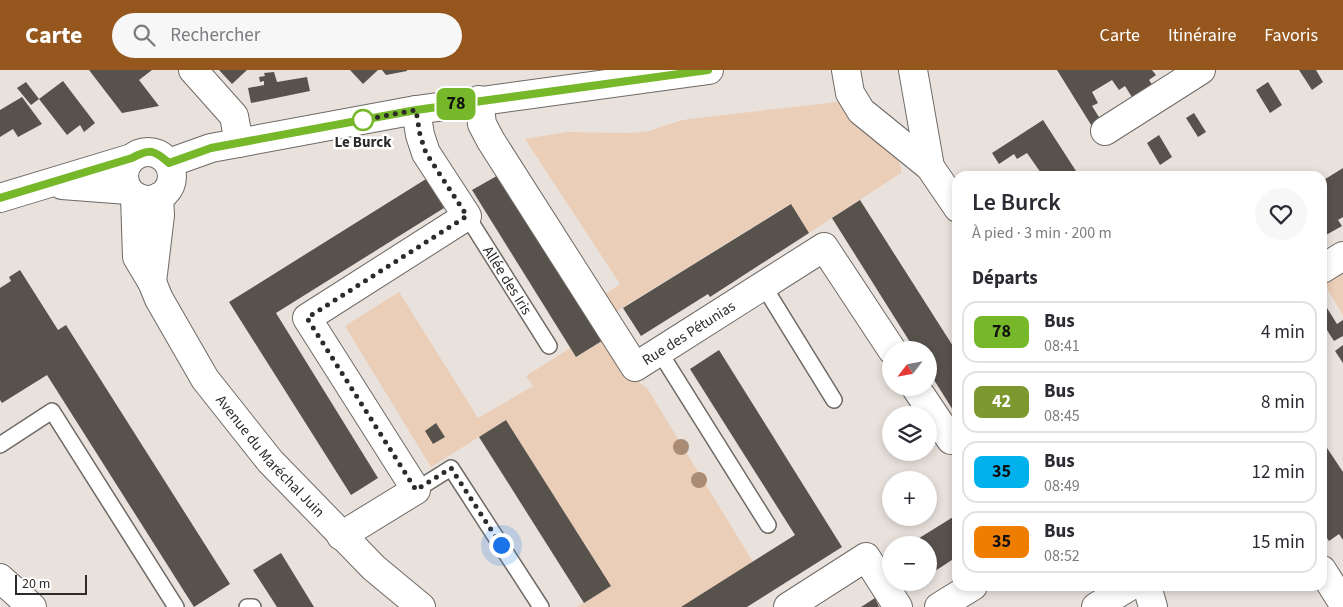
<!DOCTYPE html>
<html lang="fr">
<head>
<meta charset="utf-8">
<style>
  body { margin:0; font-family:"Source Sans 3",sans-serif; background:#f7f7f7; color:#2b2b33; height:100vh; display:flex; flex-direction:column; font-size:19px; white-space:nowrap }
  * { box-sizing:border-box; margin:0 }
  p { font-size:16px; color:#7c7c81 }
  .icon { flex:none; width:28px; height:28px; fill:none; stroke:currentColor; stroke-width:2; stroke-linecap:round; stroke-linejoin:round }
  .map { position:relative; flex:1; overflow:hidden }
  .sheet { position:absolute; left:952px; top:101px; width:375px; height:420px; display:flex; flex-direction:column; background:#fff; border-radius:15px; box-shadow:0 2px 8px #0003 }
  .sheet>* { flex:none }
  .badge { padding:0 10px; border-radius:8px; font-size:18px; line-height:32px }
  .needle { width:32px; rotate:238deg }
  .buttons { position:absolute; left:882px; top:271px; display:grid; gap:10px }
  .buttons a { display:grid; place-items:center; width:55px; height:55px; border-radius:50%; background:#fff; box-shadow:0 2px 8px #0003; font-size:25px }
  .scale { position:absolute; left:15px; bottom:12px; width:72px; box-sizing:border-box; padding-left:5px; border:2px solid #2d2b29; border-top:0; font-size:14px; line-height:18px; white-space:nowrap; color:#2d2b29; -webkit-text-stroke:4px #fff; paint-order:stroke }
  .you { position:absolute; width:25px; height:25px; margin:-12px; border:4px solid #fff; border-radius:50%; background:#1a73e8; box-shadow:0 0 0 8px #1a73e833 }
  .map>.badge { position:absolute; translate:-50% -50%; box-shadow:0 0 0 2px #fff }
  h2 { padding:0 20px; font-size:19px; line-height:45px }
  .round { display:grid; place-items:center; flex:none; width:52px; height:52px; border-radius:26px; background:#f7f7f7 }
  .overview { display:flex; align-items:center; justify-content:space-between; height:85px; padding:0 20px }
  h1 { font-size:24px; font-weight:600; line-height:38px }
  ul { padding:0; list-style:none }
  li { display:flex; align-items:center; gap:15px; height:62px; margin:0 10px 8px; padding:0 10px; border:2px solid #e1e1e2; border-radius:15px }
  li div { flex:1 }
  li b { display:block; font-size:19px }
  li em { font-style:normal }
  li .badge { min-width:55px; font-weight:700; text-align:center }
  header { display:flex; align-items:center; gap:30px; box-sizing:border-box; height:70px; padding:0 25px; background:#96571e; color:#fff }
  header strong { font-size:24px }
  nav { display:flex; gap:28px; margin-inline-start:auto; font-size:18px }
  .search { width:350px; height:45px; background:#f7f7f7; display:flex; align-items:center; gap:12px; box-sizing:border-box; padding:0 18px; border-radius:28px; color:#7c7c81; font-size:19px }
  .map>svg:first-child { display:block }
  .green { fill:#ebceb8 }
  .building { fill:#58524d }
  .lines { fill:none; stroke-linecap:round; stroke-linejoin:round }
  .service-casing { stroke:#6f6964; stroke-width:18 }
  .minor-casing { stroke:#6f6964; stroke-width:30 }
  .secondary-casing { stroke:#6f6964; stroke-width:30 }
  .service { stroke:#fff; stroke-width:15 }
  .minor { stroke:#fff; stroke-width:28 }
  .secondary { stroke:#fff; stroke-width:28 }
  .tree { fill:#a98c73 }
  .line-casing { stroke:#fff; stroke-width:11 }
  .line { stroke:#76b82a; stroke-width:8 }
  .walk { stroke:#2d2b29; stroke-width:5; stroke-dasharray:0 9 }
  .stop-dot { fill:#fff; stroke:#76b82a; stroke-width:2.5 }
  .labels { text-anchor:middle; stroke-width:5; stroke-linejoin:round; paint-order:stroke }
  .stop-label { font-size:15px; font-weight:bold; fill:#2d2b29; stroke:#fff }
  .street-label { font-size:15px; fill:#2d2b29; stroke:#fff }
</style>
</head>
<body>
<header>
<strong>Carte</strong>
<div class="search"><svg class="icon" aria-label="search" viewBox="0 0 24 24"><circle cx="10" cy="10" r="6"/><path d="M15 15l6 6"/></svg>Rechercher</div>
<nav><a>Carte</a><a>Itinéraire</a><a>Favoris</a></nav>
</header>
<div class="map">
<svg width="1343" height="537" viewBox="0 0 1343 537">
  <rect width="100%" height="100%" fill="#e8e1dc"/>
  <g class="green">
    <path d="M 837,32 L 841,34 L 862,59 L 897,88 L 901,98 L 901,103 L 809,163 L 790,134 L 612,244 L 601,227 L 620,214 L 525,69 L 567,62 L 630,63 L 649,61 L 679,51 L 689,49 Z"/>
    <path d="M 1343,198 L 1343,245 L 1323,212 Z"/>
    <path d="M 399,222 L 478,348 L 533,316 L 526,306 L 570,278 L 577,287 L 605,269 L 632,308 L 647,318 L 753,492 L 681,537 L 577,537 L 611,516 L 506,350 L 431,397 L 345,256 Z"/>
  </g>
  <g class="building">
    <path d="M 89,0 L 152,0 L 139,10 L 159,36 L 122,43 Z"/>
    <path d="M 219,0 L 247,0 L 232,14 Z"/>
    <path d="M 350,0 L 378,0 L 363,14 Z"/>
    <path d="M 382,0 L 407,0 L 407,1 L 386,5 Z"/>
    <path d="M 1057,0 L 1152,0 L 1156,5 L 1149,10 L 1155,19 L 1135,32 L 1125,16 L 1119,20 L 1112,10 L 1092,22 L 1098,33 L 1092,36 L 1102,52 L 1093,58 Z"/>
    <path d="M 1299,0 L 1316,0 L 1323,12 L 1312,20 Z"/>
    <path d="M 274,2 L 277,12 L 307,7 L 310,21 L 251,33 L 248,18 L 264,15 L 264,11 L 260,12 L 259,7 L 265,6 L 264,3 Z"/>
    <path d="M 63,11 L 95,53 L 84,62 L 80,55 L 67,65 L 39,29 Z"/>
    <path d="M 26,12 L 39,29 L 31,35 L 17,18 Z"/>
    <path d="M 1268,12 L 1282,35 L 1270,43 L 1256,20 Z"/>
    <path d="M 22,27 L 42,54 L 18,67 L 13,59 L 0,67 L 0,40 Z"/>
    <path d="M 1194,43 L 1206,62 L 1198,67 L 1186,48 Z"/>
    <path d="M 1043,50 L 1076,101 L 1071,105 L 1072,106 L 1036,106 L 1041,103 L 1027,83 L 1017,89 L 1014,84 L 999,94 L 992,83 Z"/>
    <path d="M 1159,65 L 1172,87 L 1160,95 L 1147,73 Z"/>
    <path d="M 1343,98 L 1343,147 L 1338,150 L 1342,156 L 1326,165 L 1322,160 L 1322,111 Z"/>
    <path d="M 502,103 L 605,269 L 576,287 L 472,120 Z"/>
    <path d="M 426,109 L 444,138 L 276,243 L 378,408 L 351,425 L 229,232 Z"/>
    <path d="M 860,130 L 958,284 L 958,348 L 929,302 L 929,280 L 915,280 L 832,148 Z"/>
    <path d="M 791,134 L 809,163 L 710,227 L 708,224 L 641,266 L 623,238 Z"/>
    <path d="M 20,200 L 58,260 L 66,255 L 230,514 L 194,537 L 47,305 L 2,333 L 0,330 L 0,218 L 11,211 L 9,207 Z"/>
    <path d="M 1327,238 L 1337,254 L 1343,250 L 1343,266 L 1334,271 L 1325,257 L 1322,259 L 1322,240 Z"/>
    <path d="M 1343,275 L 1343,293 L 1335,281 Z"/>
    <path d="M 719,280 L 842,477 L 747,537 L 681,537 L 795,465 L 690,299 Z"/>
    <path d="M 506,350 L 611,516 L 584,533 L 479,367 Z"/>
    <path d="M 436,353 L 445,367 L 433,374 L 425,361 Z"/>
    <path d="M 1327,378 L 1343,402 L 1343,470 L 1339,464 L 1329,471 L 1322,461 L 1322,432 L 1325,431 L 1322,428 L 1322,381 Z"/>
    <path d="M 958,444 L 958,486 L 929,505 L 929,475 L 908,475 Z"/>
    <path d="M 281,483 L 314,537 L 277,537 L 253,500 Z"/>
    <path d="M 875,528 L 879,537 L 861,537 Z"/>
  </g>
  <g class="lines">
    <g class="service-casing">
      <g id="service">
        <path id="s1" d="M 467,146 L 549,276"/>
        <path d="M 763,215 L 834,330"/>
        <path d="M 659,281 L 768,455"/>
        <path d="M 0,375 L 52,341 L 176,537"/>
        <path d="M 416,420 L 451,398 L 541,537"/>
        <path d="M 247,537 L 253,537"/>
      </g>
    </g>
    <g class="minor-casing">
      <g id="minor">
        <path d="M 193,0 L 234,46 L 239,73"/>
        <path d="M 846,0 L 850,23 L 861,41 L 930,97 L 958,138"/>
        <path d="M 913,0 L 930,97"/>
        <path id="s2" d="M 479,30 L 482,54 L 491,71 L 635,297 L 824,177 L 892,280"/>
        <path d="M 1105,61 L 1201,0"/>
        <path id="s3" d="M 135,126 L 137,187 L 152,212 L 159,229 L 205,309 L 270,391 L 374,498 L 421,537"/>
        <path d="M 1322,199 L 1343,186"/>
        <path d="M 152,212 L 160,145 L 159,127"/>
        <path d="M 916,318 L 951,370 L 958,366"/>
        <path d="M 341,466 L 416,420 L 307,248 L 467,146 L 426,83 L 420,65 L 416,40"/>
        <path d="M 1322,500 L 1343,533"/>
        <path d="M 0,508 L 32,537"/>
        <path d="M 1147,516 L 1153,537"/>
        <path d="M 788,537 L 866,487 L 898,537"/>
        <path d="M 939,537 L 973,516"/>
        <path d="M 1096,537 L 1130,516"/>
      </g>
    </g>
    <g class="secondary-casing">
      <g id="secondary">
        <circle cx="148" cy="106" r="24"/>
        <path d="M 169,93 L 211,78 L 416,40 L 709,0"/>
        <path d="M 62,115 L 128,120"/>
        <path d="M 0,128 L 132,88"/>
      </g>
    </g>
    <use href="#service" class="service"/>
    <use href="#minor" class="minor"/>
    <use href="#secondary" class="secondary"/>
  </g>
  <g class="tree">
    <circle cx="681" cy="377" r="8"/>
    <circle cx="699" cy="410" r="8"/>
  </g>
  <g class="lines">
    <g class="line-casing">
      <path id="line" d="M 0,128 L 132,88 C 150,78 154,80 169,93 L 211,78 L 416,40 L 708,0"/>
    </g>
    <use href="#line" class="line"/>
    <path class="walk" d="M 363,50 L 357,51 L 416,40 L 420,65 L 426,83 L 467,146 L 307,248 L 416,420 L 451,398 L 501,475"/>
  </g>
  <circle class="stop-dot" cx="363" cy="50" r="10"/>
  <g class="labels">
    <g class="stop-label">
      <text x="363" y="77">Le Burck</text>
    </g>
    <g class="street-label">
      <text dy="5" stroke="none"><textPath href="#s1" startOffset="76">Allée des Iris</textPath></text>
      <text dy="5" stroke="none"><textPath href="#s2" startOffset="375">Rue des Pétunias</textPath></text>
      <text dy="5" stroke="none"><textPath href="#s3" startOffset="302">Avenue du Maréchal Juin</textPath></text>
    </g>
  </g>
</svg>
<div class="buttons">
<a><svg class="needle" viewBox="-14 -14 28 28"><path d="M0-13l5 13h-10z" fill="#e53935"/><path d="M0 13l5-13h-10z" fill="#7c7c81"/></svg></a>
<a><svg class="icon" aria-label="layers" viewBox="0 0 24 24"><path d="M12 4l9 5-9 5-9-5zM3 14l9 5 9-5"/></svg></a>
<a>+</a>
<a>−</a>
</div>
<div class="scale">20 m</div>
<div class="you" style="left:501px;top:475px"></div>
<b class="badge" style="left:456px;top:34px;background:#76b82a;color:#111">78</b>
<section class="sheet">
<div class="overview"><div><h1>Le Burck</h1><p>À pied · 3 min · 200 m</p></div><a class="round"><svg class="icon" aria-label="heart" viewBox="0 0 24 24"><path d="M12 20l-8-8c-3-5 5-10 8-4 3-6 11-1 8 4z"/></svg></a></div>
<h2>Départs</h2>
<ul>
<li><span class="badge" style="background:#76b82a;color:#111">78</span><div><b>Bus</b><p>08:41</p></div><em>4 min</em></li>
<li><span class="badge" style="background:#7c982e;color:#fff">42</span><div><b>Bus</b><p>08:45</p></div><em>8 min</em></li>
<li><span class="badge" style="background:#00b1eb;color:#111">35</span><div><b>Bus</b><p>08:49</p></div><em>12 min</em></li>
<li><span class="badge" style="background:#ee7d00;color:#111">35</span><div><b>Bus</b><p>08:52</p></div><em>15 min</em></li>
</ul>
</section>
</div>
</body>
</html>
